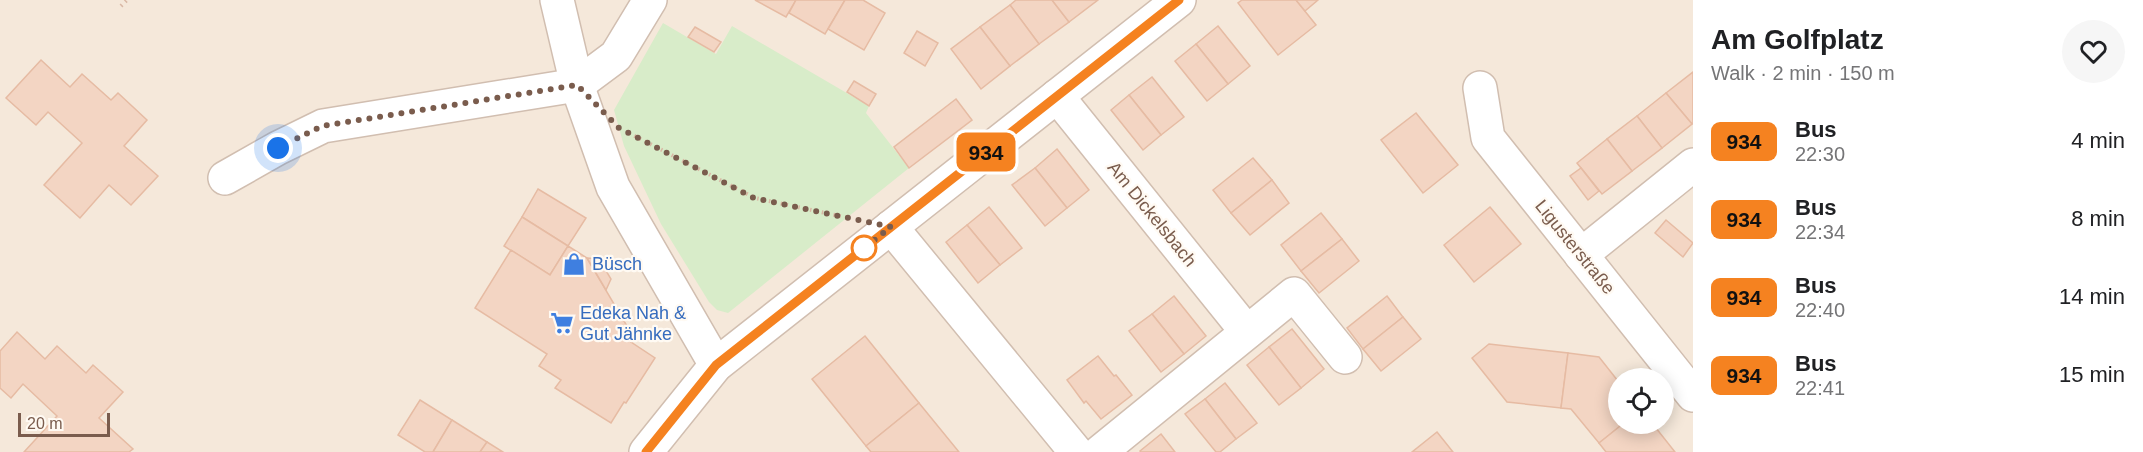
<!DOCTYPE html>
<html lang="en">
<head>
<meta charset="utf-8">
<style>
  body { margin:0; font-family:Arial,sans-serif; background:#f6f6f6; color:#202124; height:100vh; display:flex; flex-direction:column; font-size:22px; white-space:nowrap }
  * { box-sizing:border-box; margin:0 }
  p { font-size:20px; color:#757577 }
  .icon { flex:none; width:33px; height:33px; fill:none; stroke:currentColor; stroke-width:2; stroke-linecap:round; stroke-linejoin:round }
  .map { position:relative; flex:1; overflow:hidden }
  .panel { display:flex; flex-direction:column; background:#fff; width:450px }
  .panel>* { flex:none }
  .badge { padding:0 12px; border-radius:9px; font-size:21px; line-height:39px }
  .buttons { position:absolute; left:1608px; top:368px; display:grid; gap:12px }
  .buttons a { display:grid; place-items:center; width:66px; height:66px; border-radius:50%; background:#fff; box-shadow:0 3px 15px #0003; font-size:30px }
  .scale { position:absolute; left:18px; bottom:15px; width:92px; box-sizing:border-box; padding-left:6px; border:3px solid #7a5c4d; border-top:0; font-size:16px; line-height:21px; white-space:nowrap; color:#7a5c4d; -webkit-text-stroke:4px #fffaf3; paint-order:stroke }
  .you { position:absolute; width:30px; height:30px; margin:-15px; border:4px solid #fff; border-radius:50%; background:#1a73e8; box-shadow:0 0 0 9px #1a73e833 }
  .map>.badge { position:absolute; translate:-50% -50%; box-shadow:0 0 0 3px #fff }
  .round { display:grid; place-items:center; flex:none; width:63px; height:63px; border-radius:32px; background:#f6f6f6 }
  .overview { display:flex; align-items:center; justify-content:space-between; height:102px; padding:0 18px }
  h1 { font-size:28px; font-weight:700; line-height:45px }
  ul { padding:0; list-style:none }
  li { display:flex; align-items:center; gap:18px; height:78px; padding:0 18px }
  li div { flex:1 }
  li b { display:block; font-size:22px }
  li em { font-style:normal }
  li .badge { min-width:66px; font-weight:700; text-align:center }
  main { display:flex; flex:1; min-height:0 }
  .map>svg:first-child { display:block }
  .residential { fill:#f5e8da; fill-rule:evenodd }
  .green { fill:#d8ecc9 }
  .building { fill:#f3d5c3; stroke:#e6bba3; stroke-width:1.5 }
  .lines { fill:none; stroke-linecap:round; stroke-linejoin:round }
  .minor-casing { stroke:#d1beb0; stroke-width:36 }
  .path { stroke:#d9b8a5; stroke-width:4; stroke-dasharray:1.5 4.5; stroke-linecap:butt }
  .minor { stroke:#fff; stroke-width:33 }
  .line-casing { stroke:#fff; stroke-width:14 }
  .line { stroke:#f58220; stroke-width:9 }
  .walk { stroke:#7a5c4d; stroke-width:6; stroke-dasharray:0 10.8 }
  .stop-dot { fill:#fff; stroke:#f58220; stroke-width:3 }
  .labels { text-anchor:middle; stroke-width:4.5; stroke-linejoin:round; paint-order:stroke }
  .street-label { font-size:18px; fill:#7a5c4d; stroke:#fffaf3 }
  .shop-label { font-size:18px; fill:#366cbe; stroke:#fffaf3; text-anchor:start }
</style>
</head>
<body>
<main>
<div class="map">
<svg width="1693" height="452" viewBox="0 0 1693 452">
  <rect width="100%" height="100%" fill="#fdf6ec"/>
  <path class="residential" d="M 0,0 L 1693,0 L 1693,452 L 0,452 ZM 1618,378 L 1664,378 L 1664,423 L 1618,423 Z"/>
  <path class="green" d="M 663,23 L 716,54 L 732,26 L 869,106 L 866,113 L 909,168 L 728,313 L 717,310 L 709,302 L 661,224 L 624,146 L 614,110 Z"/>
  <g class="building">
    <path d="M 755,0 L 796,0 L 786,17 Z"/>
    <path d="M 796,0 L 845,0 L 825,34 L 789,13 Z"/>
    <path d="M 845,0 L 863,0 L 885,13 L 864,50 L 828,29 Z"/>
    <path d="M 1016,0 L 1052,0 L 1069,22 L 1039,44 L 1010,5 Z"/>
    <path d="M 1052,0 L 1098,0 L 1069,22 Z"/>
    <path d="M 1242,0 L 1296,0 L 1316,25 L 1278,55 L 1238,3 Z"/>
    <path d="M 1296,0 L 1318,0 L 1305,11 Z"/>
    <path d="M 1010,5 L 1039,44 L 1010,66 L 980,27 Z"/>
    <path d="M 1218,26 L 1250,66 L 1228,84 L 1196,44 Z"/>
    <path d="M 695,27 L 721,42 L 714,52 L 688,37 Z"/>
    <path d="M 980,27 L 1010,66 L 981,89 L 951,49 Z"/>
    <path d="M 917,31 L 938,43 L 925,66 L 904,53 Z"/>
    <path d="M 1196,44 L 1228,84 L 1207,101 L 1175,61 Z"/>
    <path d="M 41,60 L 70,87 L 82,74 L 111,100 L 118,93 L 147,120 L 124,146 L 158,176 L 131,205 L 109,185 L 80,218 L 44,185 L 82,143 L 48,112 L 36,125 L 6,98 Z"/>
    <path d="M 1693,72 L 1693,123 L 1692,124 L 1666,93 Z"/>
    <path d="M 1152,77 L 1184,117 L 1161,135 L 1129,95 Z"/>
    <path d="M 854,81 L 876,94 L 869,106 L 847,92 Z"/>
    <path d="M 1666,93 L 1692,124 L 1662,148 L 1637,116 Z"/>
    <path d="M 1129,95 L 1161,135 L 1143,150 L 1111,110 Z"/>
    <path d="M 956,99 L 972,120 L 909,168 L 894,147 Z"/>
    <path d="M 1416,113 L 1458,165 L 1423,193 L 1381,140 Z"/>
    <path d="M 1637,116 L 1662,148 L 1632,171 L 1607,139 Z"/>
    <path d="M 1607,139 L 1632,171 L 1602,194 L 1577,163 Z"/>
    <path d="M 1057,149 L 1089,190 L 1067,208 L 1035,168 Z"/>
    <path d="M 1253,158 L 1272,180 L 1231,213 L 1213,190 Z"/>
    <path d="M 1035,168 L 1067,208 L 1045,226 L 1012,185 Z"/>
    <path d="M 1581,168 L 1599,191 L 1588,200 L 1570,176 Z"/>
    <path d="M 1272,180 L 1289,203 L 1250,235 L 1231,213 Z"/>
    <path d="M 538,189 L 586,218 L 568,246 L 522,217 Z"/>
    <path d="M 989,207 L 1022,248 L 1000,265 L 967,225 Z"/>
    <path d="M 1490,207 L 1521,244 L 1474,282 L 1444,245 Z"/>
    <path d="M 1321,213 L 1342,239 L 1301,271 L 1281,245 Z"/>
    <path d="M 522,217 L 568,246 L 550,275 L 504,246 Z"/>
    <path d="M 1666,220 L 1693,243 L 1683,257 L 1655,233 Z"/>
    <path d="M 967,225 L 1000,265 L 978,283 L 946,242 Z"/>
    <path d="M 1342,239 L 1359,261 L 1319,293 L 1301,271 Z"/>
    <path d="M 568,246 L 587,258 L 634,338 L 631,342 L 655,358 L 626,403 L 624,402 L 611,423 L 555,388 L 561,380 L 539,366 L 547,354 L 475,308 L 511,250 L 550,275 Z"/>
    <path d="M 587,258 L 599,259 L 611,279 L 606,290 Z"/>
    <path d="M 1174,296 L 1206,336 L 1184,354 L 1152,314 Z"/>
    <path d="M 1387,296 L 1403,317 L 1363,349 L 1347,328 Z"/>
    <path d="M 1152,314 L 1184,354 L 1161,372 L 1129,331 Z"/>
    <path d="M 1403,317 L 1421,339 L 1381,371 L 1363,349 Z"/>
    <path d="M 1292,329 L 1324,369 L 1301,388 L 1269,347 Z"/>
    <path d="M 17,332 L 45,359 L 57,346 L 86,373 L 93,365 L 123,392 L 99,418 L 133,449 L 129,452 L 24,452 L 57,416 L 23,384 L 11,398 L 0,388 L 0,351 Z"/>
    <path d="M 865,336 L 919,403 L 866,446 L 812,379 Z"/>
    <path d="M 1489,344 L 1568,353 L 1561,408 L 1507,402 L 1472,358 Z"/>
    <path d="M 1269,347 L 1301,388 L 1279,405 L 1247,365 Z"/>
    <path d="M 1568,353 L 1599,357 L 1618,381 L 1618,423 L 1624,423 L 1599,443 L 1571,409 L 1561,408 Z"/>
    <path d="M 1098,356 L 1114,376 L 1116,375 L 1132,395 L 1101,419 L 1086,401 L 1084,403 L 1067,380 Z"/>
    <path d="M 1225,383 L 1257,423 L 1236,439 L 1205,399 Z"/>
    <path d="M 1205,399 L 1236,439 L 1220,452 L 1216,452 L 1185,414 Z"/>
    <path d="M 420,400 L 452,420 L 433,452 L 425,452 L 398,435 Z"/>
    <path d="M 919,403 L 959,452 L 871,452 L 866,446 Z"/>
    <path d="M 452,420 L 487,442 L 480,452 L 433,452 Z"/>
    <path d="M 1624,423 L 1652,423 L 1675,452 L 1606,452 L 1599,443 Z"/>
    <path d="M 1437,432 L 1453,452 L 1412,452 Z"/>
    <path d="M 1161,434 L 1175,452 L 1141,452 L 1140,451 Z"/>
    <path d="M 487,442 L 503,452 L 480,452 Z"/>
  </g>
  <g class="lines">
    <g class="minor-casing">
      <g id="minor">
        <path d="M 557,0 L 577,85 L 613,187 L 716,365"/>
        <path d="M 1480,88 L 1488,138 L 1693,395"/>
        <path d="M 1057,96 L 1247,332"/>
        <path d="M 225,178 L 278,148 L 323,126 L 577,85 L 616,56 L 650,0"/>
        <path d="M 891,227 L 1076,452"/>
        <path d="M 1581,255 L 1693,165"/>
        <path d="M 646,452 L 716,365 L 1179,0"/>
        <path d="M 1100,452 L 1294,294 L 1345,357"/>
      </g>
    </g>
    <g class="path">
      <path d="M 121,6 L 127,0"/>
      <path d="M 629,133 L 755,198 L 849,218"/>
    </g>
    <use href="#minor" class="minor"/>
  </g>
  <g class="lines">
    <g class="line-casing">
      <path id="line" d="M 646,452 L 716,365 L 1179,0"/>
    </g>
    <use href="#line" class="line"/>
    <path class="walk" d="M 278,148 L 322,126 L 577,85 L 619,128 L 754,198 L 891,227 L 864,248"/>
  </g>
  <defs>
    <g id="shop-bare" transform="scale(1.8)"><path d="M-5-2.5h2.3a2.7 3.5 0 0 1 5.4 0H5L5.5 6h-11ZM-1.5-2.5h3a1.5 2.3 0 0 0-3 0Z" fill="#3f7fe0" stroke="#fffaf3" stroke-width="2.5" paint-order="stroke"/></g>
    <g id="supermarket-bare" transform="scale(1.8)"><path d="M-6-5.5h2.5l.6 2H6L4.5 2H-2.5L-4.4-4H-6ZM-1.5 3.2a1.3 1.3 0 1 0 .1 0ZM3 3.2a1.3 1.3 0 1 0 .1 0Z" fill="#3f7fe0" stroke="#fffaf3" stroke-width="2.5" paint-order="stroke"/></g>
  </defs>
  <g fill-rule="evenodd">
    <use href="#shop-bare" x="574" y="264"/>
    <use href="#supermarket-bare" x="562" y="323"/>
  </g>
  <circle class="stop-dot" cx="864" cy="248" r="12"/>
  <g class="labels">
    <g class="street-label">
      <text transform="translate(1152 214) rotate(51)" y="6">Am Dickelsbach</text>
      <text transform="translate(1575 247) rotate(51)" y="6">Ligusterstraße</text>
    </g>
    <g class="shop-label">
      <text x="592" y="270">Büsch</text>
      <text x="580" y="319">Edeka Nah &amp;<tspan x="580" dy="21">Gut Jähnke</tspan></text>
    </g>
  </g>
</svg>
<div class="buttons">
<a><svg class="icon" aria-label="locate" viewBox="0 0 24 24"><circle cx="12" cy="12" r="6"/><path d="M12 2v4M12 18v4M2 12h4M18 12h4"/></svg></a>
</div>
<div class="scale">20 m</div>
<div class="you" style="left:278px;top:148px"></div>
<b class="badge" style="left:986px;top:152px;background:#f58220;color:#111">934</b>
</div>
<section class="panel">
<div class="overview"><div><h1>Am Golfplatz</h1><p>Walk · 2 min · 150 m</p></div><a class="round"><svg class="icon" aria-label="heart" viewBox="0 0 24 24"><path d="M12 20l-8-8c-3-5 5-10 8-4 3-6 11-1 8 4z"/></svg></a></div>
<ul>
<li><span class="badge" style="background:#f58220;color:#111">934</span><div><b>Bus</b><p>22:30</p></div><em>4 min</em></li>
<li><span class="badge" style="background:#f58220;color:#111">934</span><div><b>Bus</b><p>22:34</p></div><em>8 min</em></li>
<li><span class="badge" style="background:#f58220;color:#111">934</span><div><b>Bus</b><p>22:40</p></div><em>14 min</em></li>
<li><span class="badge" style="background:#f58220;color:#111">934</span><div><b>Bus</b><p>22:41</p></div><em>15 min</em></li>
</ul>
</section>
</main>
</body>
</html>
